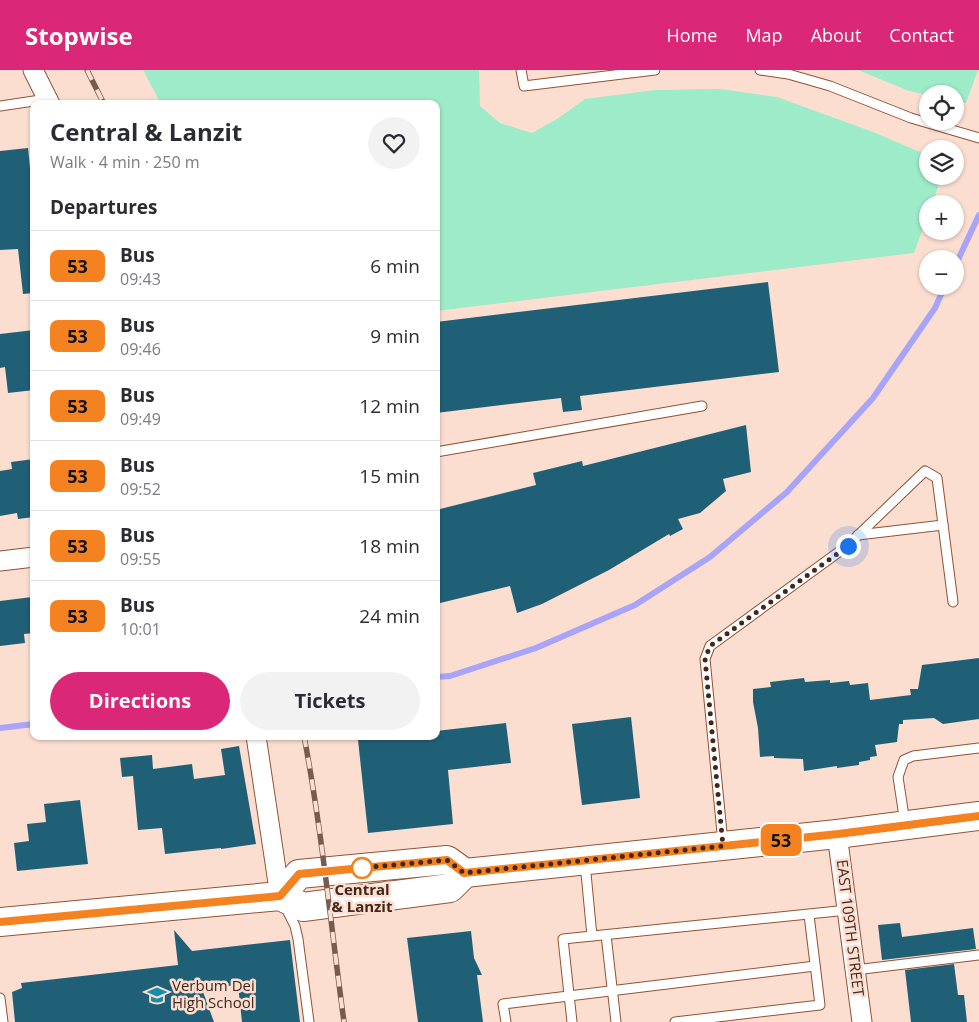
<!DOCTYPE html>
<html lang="en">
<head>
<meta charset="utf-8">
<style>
  body { margin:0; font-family:"Open Sans",sans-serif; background:#f2f2f3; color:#2b2b33; height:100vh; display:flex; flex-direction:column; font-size:19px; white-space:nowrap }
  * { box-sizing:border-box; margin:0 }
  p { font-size:16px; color:#7c7c81 }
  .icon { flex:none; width:28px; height:28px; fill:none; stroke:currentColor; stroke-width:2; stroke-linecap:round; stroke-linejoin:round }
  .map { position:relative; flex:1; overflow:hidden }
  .drawer { position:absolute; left:30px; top:30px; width:410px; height:640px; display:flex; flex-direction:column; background:#fff; border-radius:10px; box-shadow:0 1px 4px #0004 }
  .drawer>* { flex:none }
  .badge { padding:0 10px; border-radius:8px; font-size:18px; line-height:32px }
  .tools { position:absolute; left:919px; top:15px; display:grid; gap:10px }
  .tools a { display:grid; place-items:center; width:45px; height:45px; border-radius:50%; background:#fff; box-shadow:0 1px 4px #0004; font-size:25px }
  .you { position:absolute; width:25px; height:25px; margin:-12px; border:4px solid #fff; border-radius:50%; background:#1a73e8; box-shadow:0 0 0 8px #1a73e833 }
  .map>.badge { position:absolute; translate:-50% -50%; box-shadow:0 0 0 2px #fff }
  h2 { padding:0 20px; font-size:19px; line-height:45px }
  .round { display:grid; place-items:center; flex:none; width:52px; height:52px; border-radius:26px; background:#f2f2f3 }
  .headline { display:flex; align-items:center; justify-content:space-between; height:85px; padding:0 20px }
  h1 { font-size:24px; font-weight:700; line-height:38px }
  .button { display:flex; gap:10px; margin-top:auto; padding:10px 20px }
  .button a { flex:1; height:58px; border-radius:30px; background:#db2777; color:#fff; font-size:20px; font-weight:700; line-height:58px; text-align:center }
  .button a+a { background:#f2f2f3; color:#2b2b33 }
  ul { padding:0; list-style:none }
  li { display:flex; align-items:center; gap:15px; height:70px; padding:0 20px; border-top:1px solid #e1e1e2 }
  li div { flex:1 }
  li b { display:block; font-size:19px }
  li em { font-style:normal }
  li .badge { min-width:55px; font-weight:700; text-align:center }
  header { display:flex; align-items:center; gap:30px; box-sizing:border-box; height:70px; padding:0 25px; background:#db2777; color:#fff }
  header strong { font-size:24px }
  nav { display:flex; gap:28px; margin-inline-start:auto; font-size:18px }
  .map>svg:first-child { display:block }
  .green { fill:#9debc8 }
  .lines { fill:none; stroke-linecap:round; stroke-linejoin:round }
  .stream { stroke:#a7a4f9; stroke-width:6 }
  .building { fill:#206076 }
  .lane-casing { stroke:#925234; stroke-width:11 }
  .street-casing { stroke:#925234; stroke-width:21 }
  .primary-casing { stroke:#925234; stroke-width:30 }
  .lane { stroke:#fff; stroke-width:9 }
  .street { stroke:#fff; stroke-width:19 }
  .primary { stroke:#fff; stroke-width:28 }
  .rail-casing { stroke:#785b4e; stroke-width:5.5 }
  .rail { stroke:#fcded1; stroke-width:4; stroke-dasharray:11; stroke-linecap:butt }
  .line-casing { stroke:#fff; stroke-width:11 }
  .line { stroke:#f58220; stroke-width:8 }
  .walk { stroke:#43271a; stroke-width:5; stroke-dasharray:0 9 }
  .stop-dot { fill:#fff; stroke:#f58220; stroke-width:2.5 }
  .labels { text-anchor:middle; stroke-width:5; stroke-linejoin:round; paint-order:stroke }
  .stop-label { font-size:15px; font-weight:bold; fill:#43271a; stroke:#fcded1 }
  .street-label { font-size:15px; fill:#43271a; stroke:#fcded1 }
  .poi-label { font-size:15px; fill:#43271a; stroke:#fcded1; text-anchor:start }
</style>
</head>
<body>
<header>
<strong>Stopwise</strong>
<nav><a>Home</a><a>Map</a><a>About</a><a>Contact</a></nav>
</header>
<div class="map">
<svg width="979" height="952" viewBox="0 0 979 952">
  <rect width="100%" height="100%" fill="#fcded1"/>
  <g class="green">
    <path d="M 143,0 L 479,0 L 480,36 L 500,53 L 532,63 L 557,49 L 585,29 L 655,20 L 720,19 L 777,27 L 873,62 L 927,85 L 928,106 L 942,106 L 932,134 L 928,134 L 927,147 L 914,183 L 436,241 L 436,34 L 161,34 Z"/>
    <path d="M 858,0 L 978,0 L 966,33 L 955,31 L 955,24 L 928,24 L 927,25 L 909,21 Z"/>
  </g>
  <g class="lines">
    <g class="stream">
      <path d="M 955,196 L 979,145"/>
      <path d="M 436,607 L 450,606 L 536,578 L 635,535 L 710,487 L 787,422 L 873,328 L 935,238 L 945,216"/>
      <path d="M 0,658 L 34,654"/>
    </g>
  </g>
  <g class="building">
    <path d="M 28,78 L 31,108 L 34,108 L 34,223 L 23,224 L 18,179 L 0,180 L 0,81 Z"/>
    <path d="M 768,212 L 779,302 L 580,326 L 582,340 L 563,342 L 561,328 L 436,343 L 436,252 Z"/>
    <path d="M 34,260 L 34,320 L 8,323 L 5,297 L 0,298 L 0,264 Z"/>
    <path d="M 746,355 L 751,402 L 723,409 L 726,421 L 700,443 L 678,449 L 683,459 L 670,466 L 669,464 L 609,500 L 542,534 L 517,543 L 510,516 L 436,534 L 436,440 L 536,415 L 533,403 L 582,391 L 583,396 Z"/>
    <path d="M 34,389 L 34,447 L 18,449 L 17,443 L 0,446 L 0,401 L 12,399 L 11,392 Z"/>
    <path d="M 32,527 L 34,545 L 34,563 L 24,564 L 25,573 L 0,576 L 0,531 Z"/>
    <path d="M 979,588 L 979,649 L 943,654 L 934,648 L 903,650 L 903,654 L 899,654 L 897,672 L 875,675 L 877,686 L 870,687 L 870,690 L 859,692 L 859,695 L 837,698 L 837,696 L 804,701 L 803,689 L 774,688 L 774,686 L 760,687 L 758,658 L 753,632 L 753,619 L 771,617 L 770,612 L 804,608 L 805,612 L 830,610 L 830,613 L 849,611 L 850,615 L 868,613 L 870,630 L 911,625 L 910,619 L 918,619 L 922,595 Z"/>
    <path d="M 631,647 L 640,728 L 582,735 L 572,654 Z"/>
    <path d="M 506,653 L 511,693 L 448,700 L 453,754 L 368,763 L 358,670 L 393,666 L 436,666 L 436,661 Z"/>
    <path d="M 239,676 L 256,774 L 221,779 L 221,778 L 165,784 L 162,758 L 138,760 L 133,706 L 122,707 L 120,688 L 152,685 L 153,699 L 192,694 L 194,709 L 225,705 L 221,679 Z"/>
    <path d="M 80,730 L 88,794 L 17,801 L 14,773 L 29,771 L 27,754 L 46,752 L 44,734 Z"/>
    <path d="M 900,853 L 902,867 L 973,858 L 976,879 L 882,890 L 878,855 Z"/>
    <path d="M 174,860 L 192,881 L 290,870 L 300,952 L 242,952 L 238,915 L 202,919 L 214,952 L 15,952 L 12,922 L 22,918 L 21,913 L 178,895 Z"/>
    <path d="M 471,861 L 474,888 L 482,905 L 477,905 L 483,952 L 418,952 L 407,868 Z"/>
    <path d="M 954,894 L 958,925 L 964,925 L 967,952 L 911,952 L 905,900 Z"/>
  </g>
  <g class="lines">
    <g class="lane-casing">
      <g id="lane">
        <path d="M 521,0 L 524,16 L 655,0"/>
        <path d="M 760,0 L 788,4 L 830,16 L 911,48 L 979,68"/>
        <path d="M 0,36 L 47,29"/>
        <path d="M 436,382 L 702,336"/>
        <path d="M 858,465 L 943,455"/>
        <path d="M 905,753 L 898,707 L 904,690 L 913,686 L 979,678"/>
        <path d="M 723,773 L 705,589 L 710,576 L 847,476 L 925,401 L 937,408 L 953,532"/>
        <path d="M 585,793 L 592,866"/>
        <path d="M 285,836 L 295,856 L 298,869 L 309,952"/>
        <path d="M 606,865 L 616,952"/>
        <path d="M 855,900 L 979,885"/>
        <path d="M 0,928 L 3,952"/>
        <path d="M 506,952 L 503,934 L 815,896"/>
        <path d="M 572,952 L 563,869 L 848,840"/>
        <path d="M 675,952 L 820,935 L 809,845"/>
      </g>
    </g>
    <g class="street-casing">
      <g id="street">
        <path d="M 33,0 L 50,34"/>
        <path d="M 0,491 L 34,487"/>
        <path d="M 256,666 L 280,826"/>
        <path d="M 837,764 L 862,952"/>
      </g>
    </g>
    <g class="primary-casing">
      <g id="primary">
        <path d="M 280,826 L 299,804 L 447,790 L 465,803"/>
        <path d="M 0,852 L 280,826 L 303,837 L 450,818 L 465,803 L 837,764 L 979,746"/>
      </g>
    </g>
    <use href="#lane" class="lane"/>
    <use href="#street" class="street"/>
    <use href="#primary" class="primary"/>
    <g class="rail-casing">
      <g id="rail">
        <path d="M 87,0 L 104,34"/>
        <path d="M 304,666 C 322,761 331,857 344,952"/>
      </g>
    </g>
    <use href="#rail" class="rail"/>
  </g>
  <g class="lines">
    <g class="line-casing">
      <path id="line" d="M 0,852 L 280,826 L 299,804 L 447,790 L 464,803 L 838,764 L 979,746"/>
    </g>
    <use href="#line" class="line"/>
    <path class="walk" d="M 362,798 L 360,798 L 447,790 L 464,803 L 723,776 L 705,589 L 710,576 L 848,476"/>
  </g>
  <defs>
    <g id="school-bare" transform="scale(1.5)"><path d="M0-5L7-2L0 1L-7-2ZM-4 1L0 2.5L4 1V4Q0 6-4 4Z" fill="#168caf" stroke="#fcded1" stroke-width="2.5" paint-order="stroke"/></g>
  </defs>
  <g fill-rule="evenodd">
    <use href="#school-bare" x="157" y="925"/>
  </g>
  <circle class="stop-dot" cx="362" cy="798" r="10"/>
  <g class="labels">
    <g class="stop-label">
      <text x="362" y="825">Central<tspan x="362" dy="17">&amp; Lanzit</tspan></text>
    </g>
    <g class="street-label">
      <text transform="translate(850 858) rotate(83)" y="5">EAST 109TH STREET</text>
    </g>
    <g class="poi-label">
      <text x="172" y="921">Verbum Dei<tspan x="172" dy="17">High School</tspan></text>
    </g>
  </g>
</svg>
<div class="tools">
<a><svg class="icon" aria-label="locate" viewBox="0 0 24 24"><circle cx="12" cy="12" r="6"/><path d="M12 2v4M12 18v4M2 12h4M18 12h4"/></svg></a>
<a><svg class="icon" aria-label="layers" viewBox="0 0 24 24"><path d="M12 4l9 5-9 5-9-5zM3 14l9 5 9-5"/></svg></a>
<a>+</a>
<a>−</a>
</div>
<div class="you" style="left:848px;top:476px"></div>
<b class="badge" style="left:781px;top:770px;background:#f58220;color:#111">53</b>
<section class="drawer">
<div class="headline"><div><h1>Central &amp; Lanzit</h1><p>Walk · 4 min · 250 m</p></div><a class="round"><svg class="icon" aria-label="heart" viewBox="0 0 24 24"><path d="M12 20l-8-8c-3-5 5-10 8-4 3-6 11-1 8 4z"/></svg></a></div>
<h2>Departures</h2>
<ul>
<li><span class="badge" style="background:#f58220;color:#111">53</span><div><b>Bus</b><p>09:43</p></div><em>6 min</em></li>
<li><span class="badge" style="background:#f58220;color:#111">53</span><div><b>Bus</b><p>09:46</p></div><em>9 min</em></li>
<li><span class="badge" style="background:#f58220;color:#111">53</span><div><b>Bus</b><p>09:49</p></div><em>12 min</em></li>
<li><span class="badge" style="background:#f58220;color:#111">53</span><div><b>Bus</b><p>09:52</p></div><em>15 min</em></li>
<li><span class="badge" style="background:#f58220;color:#111">53</span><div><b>Bus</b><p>09:55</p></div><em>18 min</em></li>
<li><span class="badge" style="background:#f58220;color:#111">53</span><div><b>Bus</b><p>10:01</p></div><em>24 min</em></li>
</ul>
<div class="button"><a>Directions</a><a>Tickets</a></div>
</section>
</div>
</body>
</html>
